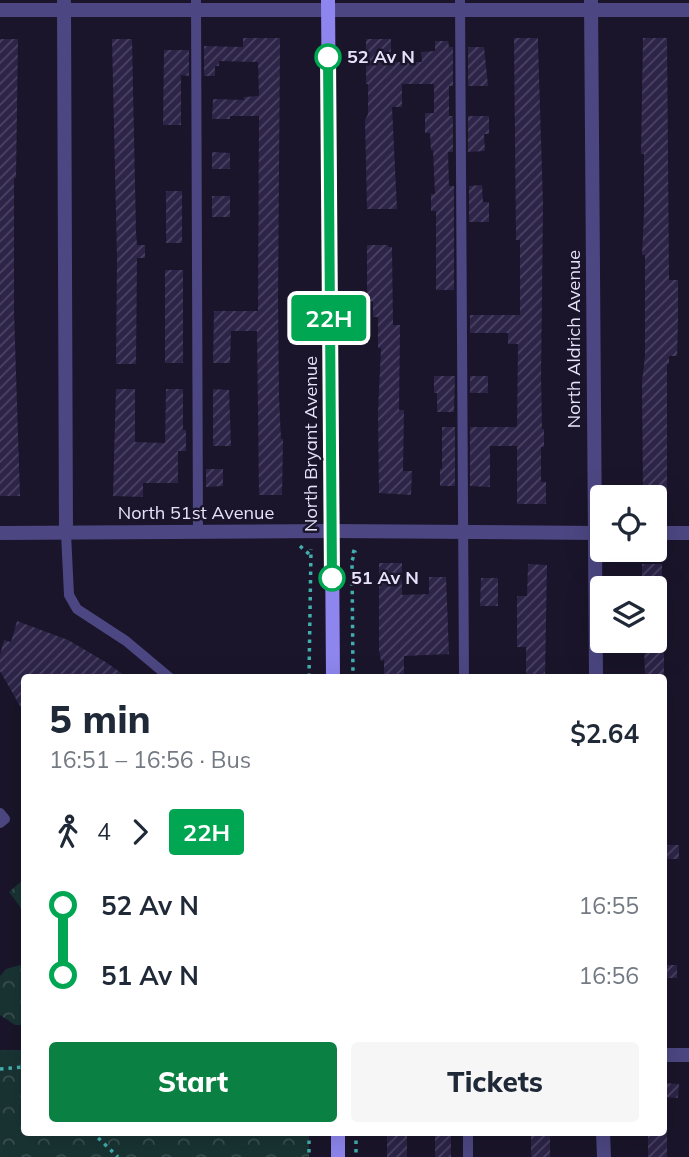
<!DOCTYPE html>
<html lang="en">
<head>
<meta charset="utf-8">
<style>
  body { margin:0; font-family:Mulish,sans-serif; background:#f6f6f7; color:#1f2937; height:100vh; display:flex; flex-direction:column; font-size:26px; white-space:nowrap }
  * { box-sizing:border-box; margin:0 }
  p { font-size:23px; color:#747a83 }
  .icon { flex:none; width:38px; height:38px; fill:none; stroke:currentColor; stroke-width:2; stroke-linecap:round; stroke-linejoin:round }
  .map { position:relative; flex:1; overflow:hidden }
  .panel { position:absolute; left:21px; top:674px; width:646px; height:462px; display:flex; flex-direction:column; background:#fff; border-radius:7px; box-shadow:0 7px 28px #0002 }
  .panel>* { flex:none }
  .badge { padding:0 14px; border-radius:5px; font-size:24px; line-height:46px }
  .buttons { position:absolute; left:590px; top:485px; display:grid; gap:14px }
  .buttons a { display:grid; place-items:center; width:77px; height:77px; border-radius:7px; background:#fff; box-shadow:0 7px 28px #0002; font-size:35px }
  .map>.badge { position:absolute; translate:-50% -50%; box-shadow:0 0 0 4px #fff }
  .legs { display:flex; align-items:center; gap:10px; height:77px; padding:0 28px; font-size:23px }
  .legs p { margin-inline-start:auto }
  .summary { display:flex; align-items:center; justify-content:space-between; height:119px; padding:0 28px }
  h1 { font-size:38px; font-weight:800; line-height:52px }
  .action { display:flex; gap:14px; margin-top:auto; padding:14px 28px }
  .action a { flex:1; height:80px; border-radius:7px; background:#0b8043; color:#fff; font-size:28px; font-weight:800; line-height:80px; text-align:center }
  .action a+a { background:#f6f6f7; color:#1f2937 }
  ul { padding:0 28px; list-style:none }
  li { display:flex; align-items:center; gap:24px; height:70px; font-size:26px }
  li i { display:grid; place-items:center; width:10px; height:100%; margin:0 9px; background:currentColor }
  li i::after { content:''; width:18px; height:18px; margin:-9px; border:5px solid; border-radius:50%; background:#fff }
  li p { margin-inline-start:auto }
  li:first-child i { background:linear-gradient(#0000 50%,currentColor 0) }
  li:last-child i { background:linear-gradient(currentColor 50%,#0000 0) }
  .map>svg:first-child { display:block }
  .park { fill:url(#park-crowns) }
  .building { fill:url(#building-hatch) }
  .lines { fill:none; stroke-linecap:round; stroke-linejoin:round }
  .path { stroke:#42afae; stroke-width:3.5; stroke-dasharray:3.5 5; stroke-linecap:butt }
  .lane { stroke:#4c4782; stroke-width:10 }
  .street { stroke:#4c4782; stroke-width:14 }
  .secondary { stroke:#8e86ee; stroke-width:14 }
  .line-1-casing { stroke:#fff; stroke-width:16 }
  .line-1 { stroke:#00a651; stroke-width:10 }
  .stop-1-dot { fill:#fff; stroke:#00a651; stroke-width:3.5 }
  .labels { text-anchor:middle; stroke-width:5; stroke-linejoin:round; paint-order:stroke }
  .stop-label { font-size:18px; font-weight:bold; fill:#e6e2fb; stroke:#1a152a; text-anchor:start }
  .street-label { font-size:18px; fill:#e6e2fb; stroke:#1a152a }
</style>
</head>
<body>
<div class="map">
<svg width="689" height="1157" viewBox="0 0 689 1157">
  <defs>
    <pattern id="park-crowns" width="20" height="18" patternUnits="userSpaceOnUse" patternTransform="scale(1.75)"><rect width="20" height="18" fill="#193333"/><path d="M2 6a3 3 0 1 1 6 0M12 15a3 3 0 1 1 6 0" fill="none" stroke="#3a5051"/></pattern>
    <pattern id="building-hatch" width="6" height="6" patternUnits="userSpaceOnUse" patternTransform="scale(1.75)"><rect width="6" height="6" fill="#2d2448"/><path d="M-1 1l2-2M0 6l6-6M5 7l2-2" fill="none" stroke="#4b4463"/></pattern>
  </defs>
  <rect width="100%" height="100%" fill="#1a152a"/>
  <g class="park">
    <path d="M 24,879 L 24,912 L 9,892 Z"/>
    <path d="M 20,965 L 24,966 L 24,1025 L 15,1025 L 0,1015 L 0,976 L 6,969 Z"/>
    <path d="M 0,1050 L 24,1050 L 24,1132 L 309,1132 L 309,1157 L 0,1157 Z"/>
  </g>
  <g class="building">
    <path d="M 243,38 L 280,38 L 278,299 L 279,398 L 281,439 L 283,439 L 282,495 L 259,495 L 257,331 L 231,331 L 230,363 L 213,363 L 214,311 L 258,311 L 259,116 L 230,116 L 230,119 L 212,119 L 213,99 L 244,100 L 244,97 L 259,96 L 258,62 L 219,61 L 219,66 L 215,66 L 215,76 L 204,76 L 204,46 L 243,47 Z"/>
    <path d="M 514,38 L 538,38 L 538,45 L 543,204 L 541,378 L 542,429 L 544,429 L 544,447 L 541,447 L 541,482 L 546,482 L 546,504 L 517,504 L 517,446 L 490,446 L 490,487 L 470,486 L 470,427 L 517,427 L 518,344 L 508,344 L 508,333 L 470,333 L 470,315 L 520,315 L 520,240 L 516,240 Z"/>
    <path d="M 643,38 L 667,38 L 669,280 L 678,280 L 678,322 L 677,356 L 669,356 L 669,364 L 667,364 L 667,497 L 643,497 L 642,382 L 645,356 L 645,255 L 642,255 L 644,214 L 644,154 L 641,154 Z"/>
    <path d="M 0,39 L 18,39 L 16,178 L 14,178 L 14,311 L 20,496 L 0,496 Z"/>
    <path d="M 112,39 L 132,39 L 136,232 L 137,245 L 145,245 L 145,258 L 137,258 L 136,364 L 116,364 L 117,258 Z"/>
    <path d="M 366,39 L 391,39 L 391,62 L 422,62 L 421,52 L 435,51 L 435,41 L 448,41 L 449,47 L 453,47 L 453,86 L 449,86 L 449,116 L 453,116 L 453,152 L 448,152 L 449,186 L 454,186 L 454,290 L 436,290 L 436,211 L 431,211 L 431,194 L 435,194 L 433,150 L 431,150 L 430,133 L 425,133 L 425,113 L 434,113 L 434,84 L 402,84 L 402,107 L 392,107 L 397,209 L 367,209 L 365,120 L 368,114 L 368,84 L 366,84 Z"/>
    <path d="M 468,47 L 484,47 L 488,86 L 468,86 Z"/>
    <path d="M 164,50 L 189,50 L 189,76 L 181,75 L 181,125 L 163,125 Z"/>
    <path d="M 468,116 L 489,116 L 489,134 L 484,134 L 485,151 L 468,152 Z"/>
    <path d="M 212,152 L 230,153 L 230,169 L 212,169 Z"/>
    <path d="M 482,185 L 483,202 L 489,202 L 489,222 L 469,222 L 469,186 Z"/>
    <rect x="166" y="191" width="16" height="52"/>
    <rect x="212" y="196" width="18" height="21"/>
    <path d="M 367,245 L 388,245 L 388,247 L 392,247 L 393,325 L 400,325 L 399,410 L 404,410 L 403,471 L 412,471 L 411,495 L 379,493 L 378,412 L 381,348 L 378,348 L 378,317 L 373,317 L 373,302 L 367,300 Z"/>
    <rect x="165" y="270" width="18" height="93"/>
    <path d="M 434,376 L 455,376 L 454,412 L 437,412 L 437,393 L 434,393 Z"/>
    <rect x="470" y="376" width="18" height="17"/>
    <path d="M 116,389 L 135,389 L 135,442 L 165,443 L 166,389 L 183,389 L 183,430 L 186,430 L 186,451 L 178,451 L 178,483 L 143,483 L 143,497 L 113,496 Z"/>
    <path d="M 213,389 L 229,390 L 231,446 L 213,446 Z"/>
    <path d="M 442,427 L 455,427 L 455,486 L 440,486 L 440,469 L 442,469 Z"/>
    <path d="M 206,469 L 223,469 L 223,486 L 206,487 Z"/>
    <path d="M 379,563 L 402,563 L 402,595 L 429,594 L 429,577 L 446,577 L 449,654 L 404,656 L 404,677 L 384,677 L 384,660 L 381,661 L 379,650 Z"/>
    <path d="M 528,564 L 547,565 L 545,677 L 526,677 L 526,647 L 517,647 L 517,596 L 527,596 Z"/>
    <rect x="642" y="564" width="20" height="24"/>
    <path d="M 481,578 L 498,578 L 498,606 L 480,606 Z"/>
    <path d="M 17,621 L 68,640 L 104,661 L 127,677 L 24,677 L 24,713 L 0,671 L 0,655 L 4,640 L 11,642 Z"/>
    <path d="M 644,640 L 664,640 L 664,677 L 645,677 Z"/>
    <rect x="663" y="845" width="16" height="14"/>
    <rect x="663" y="965" width="14" height="13"/>
    <path d="M 663,1083 L 679,1084 L 678,1098 L 663,1097 Z"/>
    <rect x="387" y="1132" width="20" height="25"/>
    <rect x="435" y="1132" width="16" height="25"/>
    <rect x="531" y="1132" width="19" height="25"/>
    <rect x="648" y="1132" width="19" height="25"/>
  </g>
  <g class="lines">
    <g class="path">
      <path d="M 300,546 L 309,554"/>
      <path d="M 352,551 L 355,552 L 352,561 L 353,677"/>
      <path d="M 309,677 L 311,549"/>
      <path d="M 0,1069 L 24,1067"/>
      <path d="M 92,1132 L 118,1157"/>
      <path d="M 309,1132 L 309,1157"/>
      <path d="M 356,1132 L 356,1157"/>
    </g>
    <g class="lane">
      <path d="M 196,0 L 198,533"/>
      <path d="M 460,0 L 464,677"/>
      <path d="M 66,533 L 69,595 L 77,609 L 126,641 L 169,677"/>
      <path d="M 0,813 L 5,819 L 0,823"/>
      <path d="M 468,1132 L 468,1157"/>
    </g>
    <g class="street">
      <path d="M 591,0 L 596,677"/>
      <path d="M 64,2 L 66,533"/>
      <path d="M 0,10 L 689,10"/>
      <path d="M 0,533 L 331,531 L 601,533"/>
      <path d="M 654,533 L 689,533"/>
      <path d="M 663,1055 L 689,1055"/>
      <path d="M 603,1132 L 604,1157"/>
    </g>
    <g class="secondary">
      <path d="M 328,0 L 333,677"/>
      <path d="M 338,1132 L 338,1157"/>
    </g>
  </g>
  <g class="lines">
    <g class="line-1-casing">
      <path id="line-1" d="M 328,57 L 332,578"/>
    </g>
    <use href="#line-1" class="line-1"/>
  </g>
  <g class="stop-1-dot">
    <circle cx="328" cy="57" r="12"/>
    <circle cx="332" cy="578" r="12"/>
  </g>
  <g class="labels">
    <g class="stop-label">
      <text x="347" y="63">52 Av N</text>
      <text x="351" y="584">51 Av N</text>
    </g>
    <g class="street-label">
      <text transform="translate(574 339) rotate(-90)" y="6">North Aldrich Avenue</text>
      <text transform="translate(311 444) rotate(-90)" y="6">North Bryant Avenue</text>
      <text x="196" y="519">North 51st Avenue</text>
    </g>
  </g>
</svg>
<div class="buttons">
<a><svg class="icon" aria-label="locate" viewBox="0 0 24 24"><circle cx="12" cy="12" r="6"/><path d="M12 2v4M12 18v4M2 12h4M18 12h4"/></svg></a>
<a><svg class="icon" aria-label="layers" viewBox="0 0 24 24"><path d="M12 4l9 5-9 5-9-5zM3 14l9 5 9-5"/></svg></a>
</div>
<b class="badge" style="left:329px;top:318px;background:#00a651;color:#fff">22H</b>
<section class="panel">
<div class="summary"><div><h1>5 min</h1><p>16:51 – 16:56 · Bus</p></div><b>$2.64</b></div>
<div class="legs"><svg class="icon" aria-label="walk" viewBox="0 0 24 24"><circle cx="13" cy="4" r="2"/><path d="M13 8l-2 6 4 7M11 14l-3 7M7 12l3-4h3l4 4"/></svg>4<svg class="icon" aria-label="forward" viewBox="0 0 24 24"><path d="M9 5l7 7-7 7"/></svg><b class="badge" style="background:#00a651;color:#fff">22H</b></div>
<ul>
<li><i style="color:#00a651"></i><b>52 Av N</b><p>16:55</p></li>
<li><i style="color:#00a651"></i><b>51 Av N</b><p>16:56</p></li>
</ul>
<div class="action"><a>Start</a><a>Tickets</a></div>
</section>
</div>
</body>
</html>
